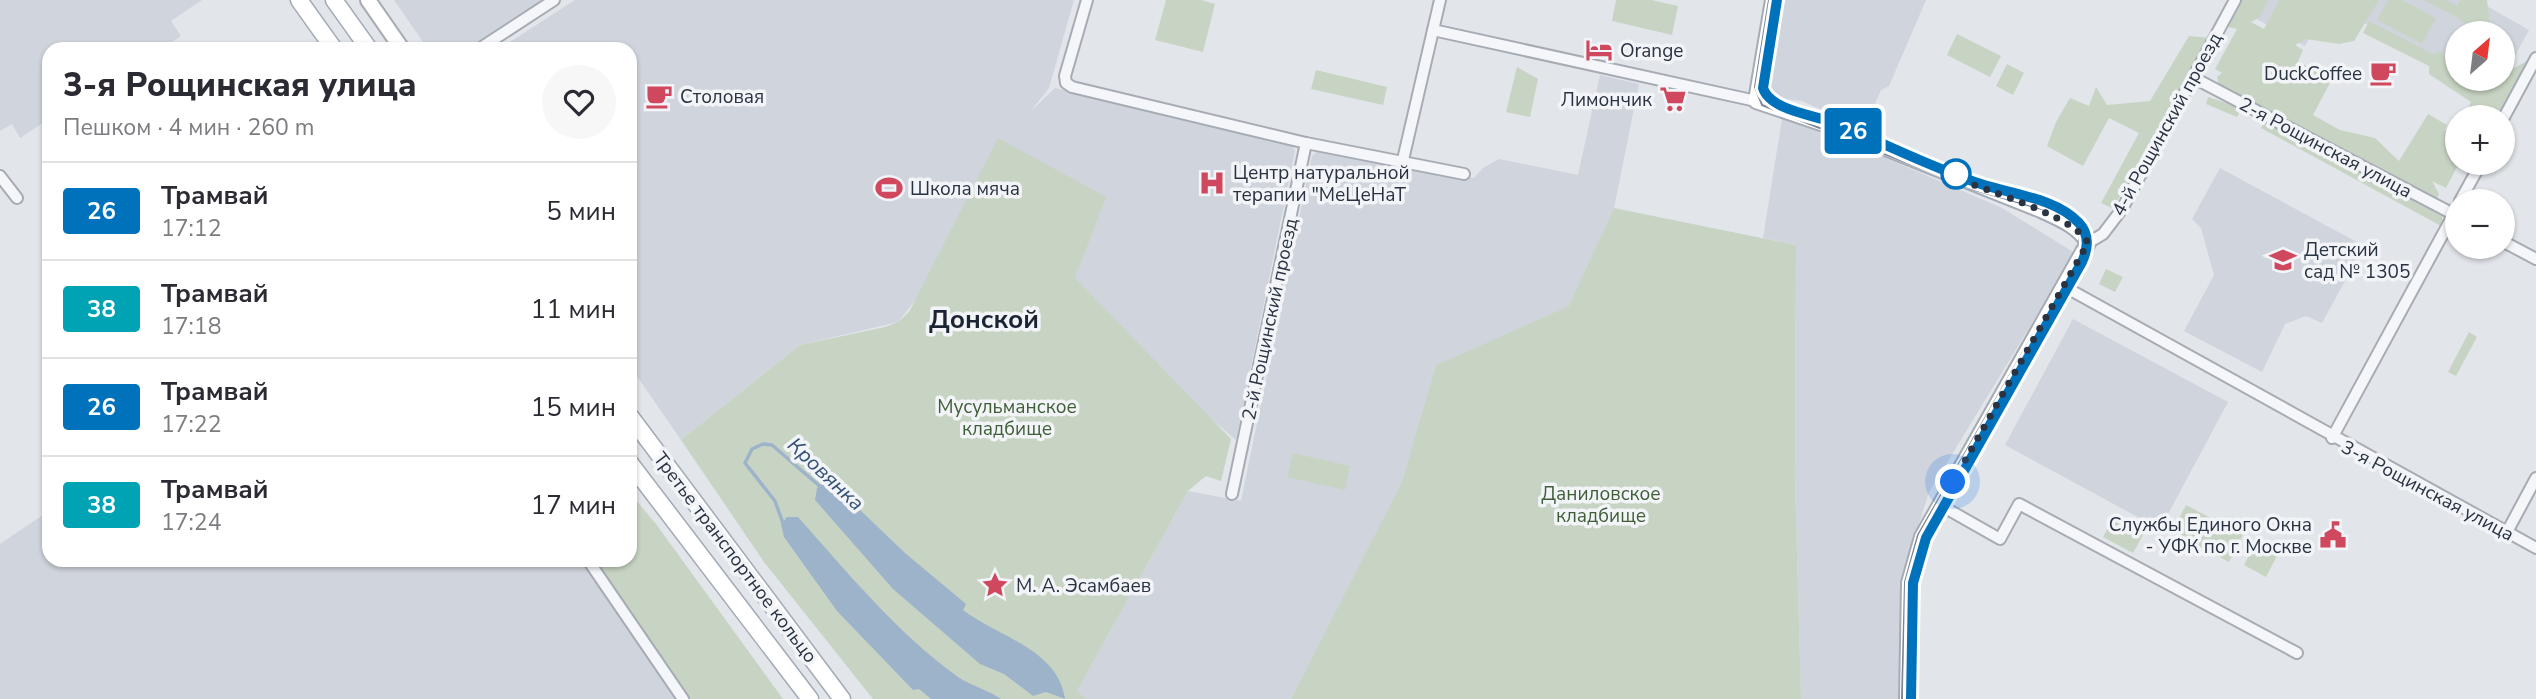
<!DOCTYPE html>
<html lang="ru">
<head>
<meta charset="utf-8">
<style>
  body { margin:0; font-family:"Nunito Sans",sans-serif; background:#f7f7f7; color:#2b2b33; height:100vh; display:flex; flex-direction:column; font-size:26px; white-space:nowrap }
  * { box-sizing:border-box; margin:0 }
  p { font-size:23px; color:#7c7c81 }
  .icon { flex:none; width:38px; height:38px; fill:none; stroke:currentColor; stroke-width:2; stroke-linecap:round; stroke-linejoin:round }
  .map { position:relative; flex:1; overflow:hidden }
  .side { position:absolute; left:42px; top:42px; width:595px; height:525px; display:flex; flex-direction:column; background:#fff; border-radius:21px; box-shadow:0 2px 5px #0004 }
  .side>* { flex:none }
  .badge { padding:0 14px; border-radius:5px; font-size:24px; line-height:46px }
  .needle { width:46px; rotate:28deg }
  .fabs { position:absolute; left:2445px; top:21px; display:grid; gap:14px }
  .fabs a { display:grid; place-items:center; width:70px; height:70px; border-radius:50%; background:#fff; box-shadow:0 2px 5px #0004; font-size:35px }
  .you { position:absolute; width:35px; height:35px; margin:-18px; border:5px solid #fff; border-radius:50%; background:#1a73e8; box-shadow:0 0 0 10px #1a73e833 }
  .map>.badge { position:absolute; translate:-50% -50%; box-shadow:0 0 0 4px #fff }
  .round { display:grid; place-items:center; flex:none; width:74px; height:74px; border-radius:37px; background:#f7f7f7 }
  .head { display:flex; align-items:center; justify-content:space-between; height:119px; padding:0 21px }
  h1 { font-size:33px; font-weight:800; line-height:52px }
  ul { padding:0; list-style:none }
  li { display:flex; align-items:center; gap:21px; height:98px; padding:0 21px; border-top:2px solid #e1e1e2 }
  li div { flex:1 }
  li b { display:block; font-size:26px }
  li em { font-style:normal }
  li .badge { min-width:77px; font-weight:700; text-align:center }
  .map>svg:first-child { display:block }
  .built { fill:#d0d4dc; fill-rule:evenodd }
  .green { fill:#c8d4c3 }
  .water { fill:#9db3ca }
  .lines { fill:none; stroke-linecap:round; stroke-linejoin:round }
  .stream { stroke:#9db3ca; stroke-width:3.5 }
  .street-casing { stroke:#a7acb4; stroke-width:14 }
  .secondary-casing { stroke:#a7acb4; stroke-width:18 }
  .primary-casing { stroke:#a1aab6; stroke-width:19 }
  .street { stroke:#f5f6f9; stroke-width:10 }
  .secondary { stroke:#fff; stroke-width:14 }
  .primary { stroke:#fff; stroke-width:16 }
  .tram { stroke:#7b8594; stroke-width:2 }
  .line-casing { stroke:#fff; stroke-width:16 }
  .line { stroke:#0072bc; stroke-width:10 }
  .walk { stroke:#2a3342; stroke-width:7; stroke-dasharray:0 12.6 }
  .stop-dot { fill:#fff; stroke:#0072bc; stroke-width:3.5 }
  .labels { text-anchor:middle; stroke-width:7; stroke-linejoin:round; paint-order:stroke }
  .poi-label { font-size:19px; fill:#2a3342; stroke:#f2f4f8; text-anchor:start }
  .street-label { font-size:19px; fill:#2a3342; stroke:#f2f4f8 }
  .park-label { font-size:19px; fill:#3f5e37; stroke:#f2f4f8 }
  .water-label { font-size:21px; font-style:italic; fill:#345277; stroke:#f2f4f8 }
  .district-label { font-size:26px; font-weight:bold; fill:#1c2433; stroke:#f2f4f8 }
</style>
</head>
<body>
<div class="map">
<svg width="2536" height="699" viewBox="0 0 2536 699">
  <rect width="100%" height="100%" fill="#e2e5ea"/>
  <g class="built">
    <path d="M 0,0 L 202,0 L 171,21 L 181,36 L 161,49 L 49,49 L 49,119 L 20,138 L 12,124 L 0,131 Z"/>
    <path d="M 394,0 L 543,0 L 469,49 L 428,49 Z"/>
    <path d="M 575,0 L 1074,0 L 1049,88 L 1031,111 L 1055,88 L 1291,144 L 1295,151 L 1236,440 L 1200,409 L 1074,278 L 920,294 L 898,322 L 800,345 L 681,440 L 630,366 L 630,49 L 499,49 Z"/>
    <path d="M 1785,0 L 1926,0 L 1889,86 L 1881,90 L 1864,129 L 1802,101 L 1776,98 L 1769,87 Z"/>
    <path d="M 2251,0 L 2476,0 L 2529,30 L 2489,104 L 2437,75 L 2440,63 L 2355,18 L 2319,21 L 2305,46 L 2244,12 ZM 2457,33 L 2502,33 L 2502,79 L 2457,79 Z"/>
    <path d="M 1600,75 L 1639,84 L 1614,208 L 1570,306 L 1436,365 L 1403,482 L 1291,699 L 1087,699 L 1077,691 L 1188,491 L 1241,501 L 1312,156 L 1319,150 L 1474,178 L 1483,168 L 1499,159 L 1578,175 Z"/>
    <path d="M 1782,119 L 1844,140 L 2002,208 L 2075,253 L 1929,492 L 1902,578 L 1898,699 L 1801,699 L 1795,480 L 1796,245 L 1763,238 Z"/>
    <path d="M 2220,168 L 2364,246 L 2322,323 L 2306,316 L 2285,324 L 2262,372 L 2184,331 L 2214,275 L 2201,228 L 2192,219 Z"/>
    <path d="M 2073,319 L 2228,402 L 2160,529 L 2005,445 Z"/>
    <path d="M 49,511 L 49,560 L 581,560 L 676,699 L 0,699 L 0,544 Z"/>
  </g>
  <g class="green">
    <path d="M 1166,0 L 1201,0 L 1215,4 L 1203,52 L 1155,40 Z"/>
    <path d="M 1616,0 L 1651,0 L 1678,6 L 1672,35 L 1612,21 Z"/>
    <path d="M 2242,0 L 2268,0 L 2260,17 L 2251,22 L 2264,29 L 2279,0 L 2379,0 L 2354,41 L 2339,44 L 2306,39 L 2295,45 L 2303,50 L 2297,64 L 2301,63 L 2332,79 L 2313,115 L 2340,130 L 2375,138 L 2399,161 L 2428,114 L 2447,125 L 2444,130 L 2457,137 L 2457,163 L 2459,163 L 2446,188 L 2432,181 L 2439,194 L 2436,200 L 2219,85 L 2217,77 L 2222,73 L 2215,69 L 2237,29 L 2228,27 Z"/>
    <path d="M 2388,0 L 2402,0 L 2436,18 L 2422,44 L 2377,20 Z"/>
    <path d="M 2423,0 L 2446,0 L 2457,6 L 2461,0 L 2487,0 L 2490,24 L 2485,33 L 2479,33 L 2453,15 Z"/>
    <path d="M 2369,21 L 2433,54 L 2441,51 L 2450,65 L 2457,70 L 2457,79 L 2472,79 L 2482,84 L 2502,79 L 2503,74 L 2531,59 C 2513,97 2512,117 2465,117 L 2471,102 L 2429,74 L 2429,66 L 2363,33 Z"/>
    <path d="M 1957,34 L 2001,56 L 1990,77 L 1947,55 Z"/>
    <path d="M 2189,36 L 2211,38 L 2149,154 L 2112,208 L 2101,203 L 2139,133 L 2109,118 L 2083,166 L 2047,146 L 2056,122 L 2070,98 L 2089,106 L 2096,87 L 2107,105 L 2150,101 Z"/>
    <path d="M 2007,64 L 2024,73 L 2013,95 L 1996,86 Z"/>
    <path d="M 1517,67 L 1538,79 L 1530,117 L 1506,112 Z"/>
    <path d="M 1316,70 L 1387,87 L 1383,105 L 1311,89 Z"/>
    <path d="M 2208,97 L 2242,108 L 2237,117 L 2206,104 Z"/>
    <path d="M 2265,120 L 2443,213 L 2441,226 L 2261,128 Z"/>
    <path d="M 998,138 L 1106,197 L 1075,278 L 1231,439 L 1221,481 L 1206,476 L 1188,491 L 1077,691 L 1087,699 L 873,699 L 764,562 L 681,440 L 800,345 L 885,327 L 898,322 L 909,312 Z"/>
    <path d="M 1614,208 L 1796,245 L 1795,480 L 1801,699 L 1291,699 L 1402,482 L 1436,365 L 1569,306 Z"/>
    <path d="M 2106,269 L 2123,277 L 2115,292 L 2099,284 Z"/>
    <path d="M 2469,332 L 2477,337 L 2456,376 L 2448,372 Z"/>
    <path d="M 1293,453 L 1350,466 L 1345,490 L 1287,477 Z"/>
    <path d="M 630,493 L 656,524 L 783,699 L 676,699 L 581,560 L 630,560 Z"/>
    <path d="M 2186,505 L 2243,535 L 2229,562 L 2172,532 Z"/>
    <path d="M 2114,517 L 2144,533 L 2133,553 L 2103,537 Z"/>
    <path d="M 2258,538 L 2280,550 L 2266,577 L 2244,565 Z"/>
  </g>
  <g class="water">
    <path d="M 824,482 L 834,485 L 905,553 L 966,604 L 963,610 C 998,637 1058,649 1065,699 L 1046,692 L 1033,696 L 1004,674 L 980,664 L 893,589 L 815,500 L 817,488 Z"/>
    <path d="M 787,517 L 798,517 C 848,573 897,633 958,677 C 972,686 988,690 1001,699 L 931,699 L 919,689 L 913,690 L 837,611 L 784,537 L 781,524 Z"/>
  </g>
  <g class="lines">
    <path class="stream" d="M 784,526 L 775,501 L 745,463 L 752,449 L 763,444 L 772,445 L 823,489"/>
    <g class="street-casing">
      <g id="street">
        <path d="M 1087,0 L 1065,76 L 1066,83 L 1072,87 L 1306,143 L 1464,174"/>
        <path d="M 1433,30 L 1756,101"/>
        <path d="M 479,49 L 554,0"/>
        <path d="M 2194,78 L 2457,216"/>
        <path d="M 2502,121 L 2536,58"/>
        <path d="M 1402,164 L 1440,0"/>
        <path d="M 0,176 L 17,198"/>
        <path d="M 2460,201 L 2481,163"/>
        <path d="M 2502,241 L 2536,259"/>
        <path d="M 2088,243 L 2103,234 L 2122,209 L 2235,0"/>
        <path d="M 2065,287 L 2536,548"/>
        <path d="M 2332,438 L 2457,208"/>
        <path d="M 1232,494 L 1306,143"/>
        <path d="M 1940,505 L 2000,539 L 2019,504 L 2297,653"/>
        <path d="M 2507,532 L 2536,478"/>
        <path d="M 588,560 L 683,699"/>
      </g>
    </g>
    <g class="secondary-casing">
      <g id="secondary">
        <path d="M 368,0 L 402,49"/>
        <path d="M 1773,0 L 1756,101 L 1830,126 L 2041,210 C 2058,218 2079,226 2088,243 L 1922,537 L 1909,583 L 1907,699"/>
      </g>
    </g>
    <g class="primary-casing">
      <g id="primary">
        <path d="M 299,0 L 334,49"/>
        <path d="M 334,0 L 369,49"/>
        <path d="M 630,416 L 842,699"/>
        <path d="M 630,463 L 810,699"/>
      </g>
    </g>
    <use href="#street" class="street"/>
    <use href="#secondary" class="secondary"/>
    <use href="#primary" class="primary"/>
    <path class="tram" d="M 1769,0 L 1755,87 L 1762,105 L 1975,190 L 2059,214 L 2072,223 L 2079,234 L 2079,252 L 2072,267 L 1918,535 L 1905,582 L 1902,699"/>
  </g>
  <g class="lines">
    <g class="line-casing">
      <path id="line" d="M 1777,0 L 1763,88 C 1770,110 1813,115 1832,122 C 1882,142 1930,167 1981,184 C 2011,194 2056,198 2079,223 C 2090,235 2088,249 2082,262 L 1926,538 L 1913,583 L 1911,699"/>
    </g>
    <use href="#line" class="line"/>
    <path class="walk" d="M 1953,482 L 2088,243 C 2075,216 1986,191 1956,178 L 1956,174"/>
  </g>
  <defs>
    <g id="hotel-bare" transform="scale(2.1)"><path d="M-6-4.5h1.5V1H6V5H4.5V3h-9V5H-6ZM-4 0a1.8 1.8 0 1 1 3.6 0ZM.5 0V-2.5h3Q6-2.5 6 0Z" fill="#cf485d" stroke="#f2f4f8" stroke-width="2.5" paint-order="stroke"/></g>
    <g id="cafe-bare" transform="scale(2.1)"><path d="M-5.5-4.5H6V0H3Q3 3.5 0 3.5H-2.5Q-5.5 3.5-5.5 0ZM3-3.2v2h1.7v-2ZM-6 4.5H4V6H-6Z" fill="#cf485d" stroke="#f2f4f8" stroke-width="2.5" paint-order="stroke"/></g>
    <g id="supermarket-bare" transform="scale(2.1)"><path d="M-6-5.5h2.5l.6 2H6L4.5 2H-2.5L-4.4-4H-6ZM-1.5 3.2a1.3 1.3 0 1 0 .1 0ZM3 3.2a1.3 1.3 0 1 0 .1 0Z" fill="#cf485d" stroke="#f2f4f8" stroke-width="2.5" paint-order="stroke"/></g>
    <g id="hospital-bare" transform="scale(2.1)"><path d="M-5-5h3v3.5h4V-5h3V5h-3V1.5h-4V5h-3Z" fill="#cf485d" stroke="#f2f4f8" stroke-width="2.5" paint-order="stroke"/></g>
    <g id="stadium-bare" transform="scale(2.1)"><path d="M0-5a6.5 5 0 1 0 0 10a6.5 5 0 1 0 0-10ZM-3.5-1.8h7v3.6h-7Z" fill="#cf485d" stroke="#f2f4f8" stroke-width="2.5" paint-order="stroke"/></g>
    <g id="school-bare" transform="scale(2.1)"><path d="M0-5L7-2L0 1L-7-2ZM-4 1L0 2.5L4 1V4Q0 6-4 4Z" fill="#cf485d" stroke="#f2f4f8" stroke-width="2.5" paint-order="stroke"/></g>
    <g id="civic-bare" transform="scale(2.1)"><path d="M-.6-6.5H3V-4.5H.6V-3L4-1V1h2V6H-6V1h2V-1L-.6-3ZM-1.2 2.5V6h2.4V2.5Z" fill="#cf485d" stroke="#f2f4f8" stroke-width="2.5" paint-order="stroke"/></g>
    <g id="sight-bare" transform="scale(2.1)"><path d="M0-6L1.8-2.2L6-1.7L2.9 1.2L3.7 5.4L0 3.3L-3.7 5.4L-2.9 1.2L-6-1.7L-1.8-2.2Z" fill="#cf485d" stroke="#f2f4f8" stroke-width="2.5" paint-order="stroke"/></g>
  </defs>
  <g fill-rule="evenodd">
    <use href="#hotel-bare" x="1599" y="50"/>
    <use href="#cafe-bare" x="2383" y="73"/>
    <use href="#cafe-bare" x="659" y="96"/>
    <use href="#supermarket-bare" x="1673" y="99"/>
    <use href="#hospital-bare" x="1212" y="183"/>
    <use href="#stadium-bare" x="889" y="188"/>
    <use href="#school-bare" x="2283" y="260"/>
    <use href="#civic-bare" x="2333" y="535"/>
    <use href="#sight-bare" x="995" y="585"/>
  </g>
  <circle class="stop-dot" cx="1956" cy="174" r="14"/>
  <g class="labels">
    <g class="poi-label">
      <text x="1620" y="57">Orange</text>
      <text x="2362" y="80" text-anchor="end">DuckCoffee</text>
      <text x="680" y="103">Столовая</text>
      <text x="1652" y="106" text-anchor="end">Лимончик</text>
      <text x="1233" y="179">Центр натуральной<tspan x="1233" dy="22">терапии "МеЦеНаТ</tspan></text>
      <text x="910" y="195">Школа мяча</text>
      <text x="2304" y="256">Детский<tspan x="2304" dy="22">сад № 1305</tspan></text>
      <text x="2312" y="531" text-anchor="end">Службы Единого Окна<tspan x="2312" dy="22">- УФК по г. Москве</tspan></text>
      <text x="1016" y="592">М. А. Эсамбаев</text>
    </g>
    <g class="street-label">
      <text transform="translate(2166 124) rotate(-61)" y="7">4-й Рощинский проезд</text>
      <text transform="translate(2326 147) rotate(28)" y="7">2-я Рощинская улица</text>
      <text transform="translate(1269 319) rotate(-78)" y="7">2-й Рощинский проезд</text>
      <text transform="translate(2428 490) rotate(28)" y="7">3-я Рощинская улица</text>
      <text transform="translate(736 557) rotate(53)" y="7">Третье транспортное кольцо</text>
    </g>
    <g class="park-label">
      <text x="1007" y="413">Мусульманское<tspan x="1007" dy="22">кладбище</tspan></text>
      <text x="1601" y="500">Даниловское<tspan x="1601" dy="22">кладбище</tspan></text>
    </g>
    <g class="water-label">
      <text transform="translate(826 474) rotate(43)" y="7">Кровянка</text>
    </g>
    <g class="district-label">
      <text x="984" y="328">Донской</text>
    </g>
  </g>
</svg>
<div class="fabs">
<a><svg class="needle" viewBox="-14 -14 28 28"><path d="M0-13l5 13h-10z" fill="#e53935"/><path d="M0 13l5-13h-10z" fill="#7c7c81"/></svg></a>
<a>+</a>
<a>−</a>
</div>
<div class="you" style="left:1953px;top:482px"></div>
<b class="badge" style="left:1853px;top:131px;background:#0072bc;color:#fff">26</b>
<section class="side">
<div class="head"><div><h1>3-я Рощинская улица</h1><p>Пешком · 4 мин · 260 m</p></div><a class="round"><svg class="icon" aria-label="heart" viewBox="0 0 24 24"><path d="M12 20l-8-8c-3-5 5-10 8-4 3-6 11-1 8 4z"/></svg></a></div>
<ul>
<li><span class="badge" style="background:#0072bc;color:#fff">26</span><div><b>Трамвай</b><p>17:12</p></div><em>5 мин</em></li>
<li><span class="badge" style="background:#00a3b4;color:#fff">38</span><div><b>Трамвай</b><p>17:18</p></div><em>11 мин</em></li>
<li><span class="badge" style="background:#0072bc;color:#fff">26</span><div><b>Трамвай</b><p>17:22</p></div><em>15 мин</em></li>
<li><span class="badge" style="background:#00a3b4;color:#fff">38</span><div><b>Трамвай</b><p>17:24</p></div><em>17 мин</em></li>
</ul>
</section>
</div>
</body>
</html>
